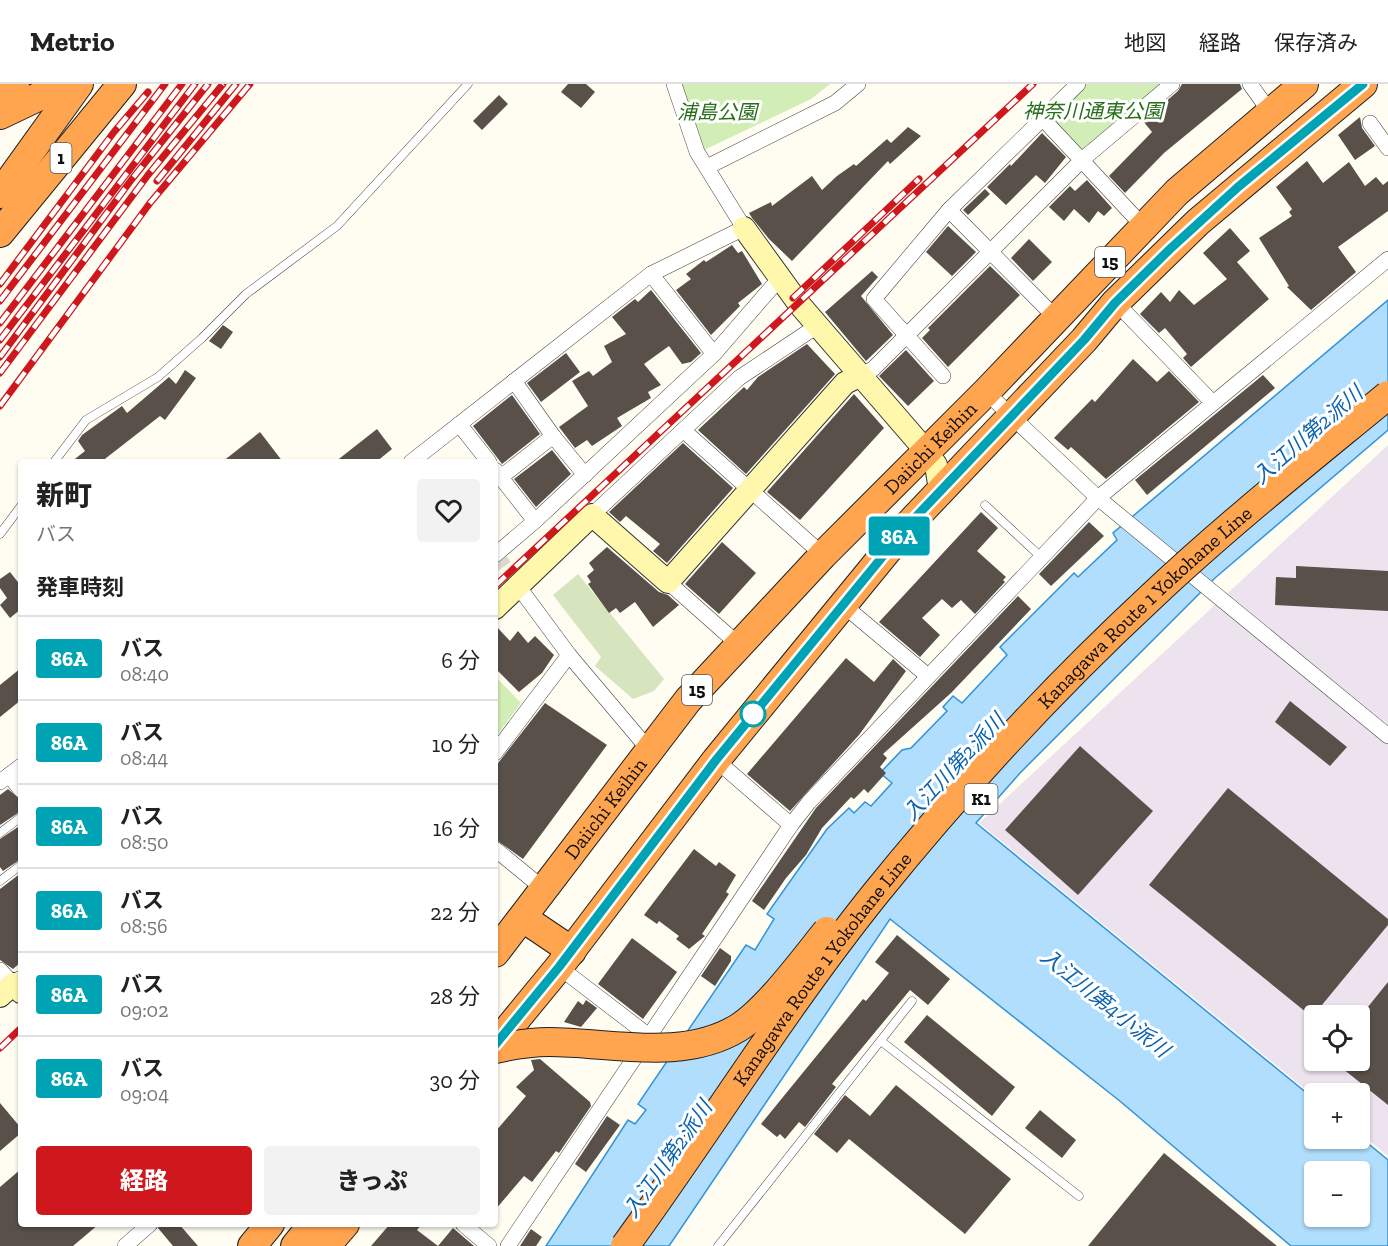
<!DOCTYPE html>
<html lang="ja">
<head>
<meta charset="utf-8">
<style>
  body { margin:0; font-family:"Zilla Slab","Noto Sans JP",serif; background:#f2f2f2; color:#222; height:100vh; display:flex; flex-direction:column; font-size:22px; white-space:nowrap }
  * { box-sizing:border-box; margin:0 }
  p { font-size:20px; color:#767676 }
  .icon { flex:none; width:33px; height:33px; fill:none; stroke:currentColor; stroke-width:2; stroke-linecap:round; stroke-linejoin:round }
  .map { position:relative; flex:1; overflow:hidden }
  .panel { position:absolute; left:18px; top:375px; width:480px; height:768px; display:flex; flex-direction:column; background:#fff; border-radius:6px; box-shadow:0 2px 4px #0004 }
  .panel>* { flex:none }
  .badge { padding:0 12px; border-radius:4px; font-size:21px; line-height:39px }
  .controls { position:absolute; left:1304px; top:921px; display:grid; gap:12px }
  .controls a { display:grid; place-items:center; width:66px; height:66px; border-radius:6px; background:#fff; box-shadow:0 2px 4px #0004; font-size:30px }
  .map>.badge { position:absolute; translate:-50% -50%; box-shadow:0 0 0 3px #fff }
  h2 { padding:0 18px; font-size:22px; line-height:54px }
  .round { display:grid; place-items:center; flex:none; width:63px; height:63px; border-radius:6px; background:#f2f2f2 }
  .overview { display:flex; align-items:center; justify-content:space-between; height:102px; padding:0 18px }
  h1 { font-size:28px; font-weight:800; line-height:45px }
  .button { display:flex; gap:12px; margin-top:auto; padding:12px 18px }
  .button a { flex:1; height:69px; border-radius:6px; background:#ce181d; color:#fff; font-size:24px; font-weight:800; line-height:69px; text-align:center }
  .button a+a { background:#f2f2f2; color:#222 }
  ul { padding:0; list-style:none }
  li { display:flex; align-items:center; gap:18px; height:84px; padding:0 18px; border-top:2px solid #e0e0e0 }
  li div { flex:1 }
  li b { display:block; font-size:22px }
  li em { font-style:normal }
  li .badge { min-width:66px; font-weight:700; text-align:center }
  header { display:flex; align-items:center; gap:36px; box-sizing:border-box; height:84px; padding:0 30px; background:#fff; border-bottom:2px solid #e0e0e0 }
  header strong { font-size:28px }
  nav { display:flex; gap:33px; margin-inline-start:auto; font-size:21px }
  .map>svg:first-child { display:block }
  .industrial { fill:#ede3ee; fill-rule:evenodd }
  .green { fill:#d2eeb6 }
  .cemetery { fill:#d7e5bf }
  .water { fill:#b0defc; stroke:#3093db; stroke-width:1.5; fill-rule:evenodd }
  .building { fill:#59504a }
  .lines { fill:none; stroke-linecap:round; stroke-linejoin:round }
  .street-tunnel { stroke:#dbd9cf; stroke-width:15; stroke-dasharray:15 8; stroke-linecap:butt }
  .lane-casing { stroke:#424242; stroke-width:9 }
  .street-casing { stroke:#424242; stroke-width:16 }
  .secondary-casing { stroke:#313131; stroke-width:24 }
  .highway-casing { stroke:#202020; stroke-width:30 }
  .lane { stroke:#fff; stroke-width:8 }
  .street { stroke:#fff; stroke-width:15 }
  .secondary { stroke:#fff8ac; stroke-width:22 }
  .highway { stroke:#ffa44f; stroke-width:28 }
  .rail-casing { stroke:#ce181d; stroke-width:7 }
  .rail { stroke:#fff; stroke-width:4.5; stroke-dasharray:14; stroke-linecap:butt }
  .highway-bridge-casing { stroke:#202020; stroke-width:30; stroke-linecap:butt }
  .highway-bridge { stroke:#ffa44f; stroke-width:28 }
  .line-casing { stroke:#fff; stroke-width:14 }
  .line { stroke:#00a3b4; stroke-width:9 }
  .stop-dot { fill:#fff; stroke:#00a3b4; stroke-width:3 }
  .labels { text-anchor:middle; stroke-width:6; stroke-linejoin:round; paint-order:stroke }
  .shield { fill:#fff; stroke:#575757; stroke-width:1.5 }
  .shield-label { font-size:18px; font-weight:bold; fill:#0f0f0f }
  .park-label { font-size:20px; font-style:italic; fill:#286e18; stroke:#fff }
  .street-label { font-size:20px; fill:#0f0f0f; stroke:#fff }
  .water-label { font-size:21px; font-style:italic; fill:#0b63af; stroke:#fff }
</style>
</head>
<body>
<header>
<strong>Metrio</strong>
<nav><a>地図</a><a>経路</a><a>保存済み</a></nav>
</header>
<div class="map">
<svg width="1388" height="1162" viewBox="0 0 1388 1162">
  <rect width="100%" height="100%" fill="#fffdf1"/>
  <path class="industrial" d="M 1388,361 L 1388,1072 L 1359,1048 L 1359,1010 L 1314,1012 L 979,739 ZM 1314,932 L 1359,932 L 1359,976 L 1314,976 Z"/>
  <g class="green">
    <path d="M 678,0 L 830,0 L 811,15 L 702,67 Z"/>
    <path d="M 1084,0 L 1164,0 L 1082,69 L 1052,37 L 1052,31 Z"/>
    <path d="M 495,592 L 521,619 L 495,654 Z"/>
  </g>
  <path class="cemetery" d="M 578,490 L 664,595 L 654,607 L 633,615 L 595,582 L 601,573 L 553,511 Z"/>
  <path class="water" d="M 1388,216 L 1388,346 L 1215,494 L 1020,689 L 976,739 L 1314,1015 L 1314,1054 L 1359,1054 L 1359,1052 L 1388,1076 L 1388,1162 L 1291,1162 L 1121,1018 L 890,835 L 669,1162 L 546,1162 L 628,1036 L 635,1040 L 646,1026 L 638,1020 L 746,861 L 755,866 L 774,835 L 767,830 L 827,745 L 849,724 L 854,729 L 865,718 L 871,722 L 892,699 L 880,689 L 902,666 L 911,664 L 947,627 L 943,623 L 953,612 L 962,619 L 1007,571 L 1000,563 L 1074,489 L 1078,493 L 1117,456 L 1113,449 ZM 1314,1088 L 1359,1088 L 1359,1132 L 1314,1132 Z"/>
  <g class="building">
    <path d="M 568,0 L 586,0 L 595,8 L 581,24 L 561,8 Z"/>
    <path d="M 1182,0 L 1240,0 L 1242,5 L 1164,69 L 1125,109 L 1109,92 L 1152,48 L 1143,37 L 1178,7 Z"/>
    <path d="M 499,11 L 508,20 L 482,46 L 473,37 Z"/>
    <path d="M 1360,33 L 1362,44 L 1375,62 L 1355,76 L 1338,51 Z"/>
    <path d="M 908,43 L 921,52 L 890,80 L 888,77 L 792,177 L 769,155 L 752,134 L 749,129 L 771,118 L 772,122 L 812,92 L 822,106 L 837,92 L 854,80 L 856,82 L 887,55 L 891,59 Z"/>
    <path d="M 1042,49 L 1066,73 L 1045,99 L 1036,91 L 1006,121 L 987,103 L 1010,80 L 1011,82 Z"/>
    <path d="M 1307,77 L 1323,99 L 1349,78 L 1365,102 L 1376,93 L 1383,101 L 1388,97 L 1388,127 L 1338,163 L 1356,188 L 1311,226 L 1287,203 L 1289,202 L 1259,154 L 1292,132 L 1289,128 L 1292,125 L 1276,103 Z"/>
    <path d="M 1087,96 L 1112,124 L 1104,132 L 1098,127 L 1089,139 L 1074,125 L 1064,137 L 1049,123 L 1070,102 L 1075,107 Z"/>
    <path d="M 985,105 L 990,110 L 968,131 L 963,126 Z"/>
    <path d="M 948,142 L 976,168 L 952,192 L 926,168 Z"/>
    <path d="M 1230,144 L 1250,167 L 1237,178 L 1269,215 L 1191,283 L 1183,274 L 1187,270 L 1165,244 L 1159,249 L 1140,230 L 1161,208 L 1170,218 L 1179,206 L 1194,221 L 1227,195 L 1203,169 Z"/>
    <path d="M 1029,155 L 1052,178 L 1033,197 L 1011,174 Z"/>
    <path d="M 732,161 L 738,169 L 742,167 L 762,200 L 738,219 L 740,222 L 711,251 L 676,206 L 691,195 L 686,190 L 704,176 L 706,178 Z"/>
    <path d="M 990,182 L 1020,211 L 948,283 L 922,254 L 930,246 L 928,244 Z"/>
    <path d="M 872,187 L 878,193 L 861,212 L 893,251 L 866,277 L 825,228 Z"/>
    <path d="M 651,206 L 701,269 L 691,278 L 682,280 L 669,262 L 644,280 L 661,301 L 648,308 L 651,314 L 617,334 L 622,342 L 592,362 L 587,356 L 575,364 L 559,343 L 588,322 L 572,297 L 589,287 L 593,292 L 612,278 L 604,262 L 626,250 L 612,233 L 635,215 L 638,218 Z"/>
    <path d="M 223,241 L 233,248 L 221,265 L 209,257 Z"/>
    <path d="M 807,260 L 835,290 L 746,390 L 698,346 L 744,303 L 747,306 L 758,293 Z"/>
    <path d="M 906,266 L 934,297 L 908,322 L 879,292 Z"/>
    <path d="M 566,269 L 580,288 L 541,318 L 527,299 Z"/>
    <path d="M 1133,275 L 1157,298 L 1169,287 L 1199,318 L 1106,395 L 1071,363 L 1068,366 L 1054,354 L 1092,315 L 1095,318 Z"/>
    <path d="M 185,286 L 196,294 L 165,336 L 160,332 L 101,378 L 71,378 L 85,367 L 78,357 L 82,351 L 122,322 L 127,329 L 169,293 L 176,300 Z"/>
    <path d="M 1263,291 L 1275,304 L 1147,411 L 1135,396 Z"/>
    <path d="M 854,310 L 884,344 L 800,436 L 767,408 Z"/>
    <path d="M 512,311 L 540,350 L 502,380 L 473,342 Z"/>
    <path d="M 377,345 L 392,365 L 376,378 L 335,378 Z"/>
    <path d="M 260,348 L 283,378 L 222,378 Z"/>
    <path d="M 683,359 L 733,404 L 667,479 L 653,467 L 660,460 L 626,432 L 620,438 L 609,428 Z"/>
    <path d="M 552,366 L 571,390 L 536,423 L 514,395 Z"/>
    <path d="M 981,428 L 998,444 L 977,467 L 1006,493 L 1003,496 L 1005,498 L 975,530 L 961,516 L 952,524 L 942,515 L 922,534 L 940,551 L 920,573 L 879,538 Z"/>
    <path d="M 1089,438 L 1104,452 L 1051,502 L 1039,490 Z"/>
    <path d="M 722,458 L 756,489 L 719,530 L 685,500 Z"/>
    <path d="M 607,463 L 659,508 L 668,511 L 679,521 L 653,543 L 635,518 L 620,529 L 616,524 L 609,529 L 588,500 L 591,498 L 587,492 L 594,486 L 589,479 Z"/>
    <path d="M 1296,482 L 1388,487 L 1388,527 L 1275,521 L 1276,493 L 1296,494 Z"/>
    <path d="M 10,488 L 21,502 L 21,525 L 10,534 L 0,521 L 7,514 L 0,504 L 0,495 Z"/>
    <path d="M 1018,512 L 1031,525 L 951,609 L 883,670 L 887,674 L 880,683 L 886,689 L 868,709 L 864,705 L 854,715 L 851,713 L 822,744 L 806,771 L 786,794 L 764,826 L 752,817 L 816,724 Z"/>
    <path d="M 495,541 L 510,557 L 518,547 L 528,559 L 535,552 L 554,571 L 542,589 L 519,608 L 495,584 Z"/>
    <path d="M 846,574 L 874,598 L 893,575 L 906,587 L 859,651 L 790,727 L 747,690 Z"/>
    <path d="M 21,584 L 21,616 L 0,633 L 0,601 Z"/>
    <path d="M 1290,617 L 1347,663 L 1330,682 L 1275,638 Z"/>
    <path d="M 545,619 L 607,661 L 523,775 L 495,755 L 495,683 Z"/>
    <path d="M 1080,662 L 1153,727 L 1078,811 L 1005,746 Z"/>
    <path d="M 1228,704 L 1388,835 L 1388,841 L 1312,933 L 1149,801 Z"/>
    <path d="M 8,705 L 21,716 L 21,727 L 0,741 L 0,711 Z"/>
    <path d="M 21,741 L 21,775 L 3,787 L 0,783 L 0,755 Z"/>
    <path d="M 694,765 L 716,782 L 719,778 L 736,791 L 726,808 L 729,810 L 702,850 L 705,852 L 689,865 L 676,855 L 679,852 L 659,837 L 657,840 L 644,831 Z"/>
    <path d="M 21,789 L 21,878 L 13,885 L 0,876 L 0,805 Z"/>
    <path d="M 897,851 L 950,895 L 928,921 L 910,906 L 832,1000 L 836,1003 L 805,1043 L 799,1038 L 785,1055 L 780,1050 L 777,1053 L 761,1040 L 863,915 L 866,917 L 889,889 L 875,878 Z"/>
    <path d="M 632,854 L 677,888 L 643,935 L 598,900 Z"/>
    <path d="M 720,864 L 731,872 L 731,877 L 715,902 L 701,892 Z"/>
    <path d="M 1388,898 L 1388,1021 L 1332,976 L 1359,976 L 1359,934 Z"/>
    <path d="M 586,916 L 597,924 L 581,943 L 564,938 L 578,917 L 583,921 Z"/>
    <path d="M 927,931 L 1015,1003 L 992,1032 L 904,958 Z"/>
    <path d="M 540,975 L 590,1018 L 591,1022 L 559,1069 L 556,1067 L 532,1098 L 524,1092 L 495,1126 L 495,1048 L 526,1012 L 516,1003 L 534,986 L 531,976 Z"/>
    <path d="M 896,1001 L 1011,1095 L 965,1150 L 849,1055 L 837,1069 L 814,1050 L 845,1011 L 870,1032 Z"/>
    <path d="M 0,1019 L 21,1044 L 21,1049 L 0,1067 Z"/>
    <path d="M 1040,1026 L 1076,1056 L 1062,1074 L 1025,1044 Z"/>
    <path d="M 607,1032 L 620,1041 L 586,1088 L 575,1080 Z"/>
    <path d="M 1164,1069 L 1277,1162 L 1088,1162 Z"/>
    <path d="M 21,1085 L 21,1140 L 99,1140 L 73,1162 L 0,1162 L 0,1103 Z"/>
    <path d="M 160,1140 L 179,1140 L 198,1162 L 173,1162 L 158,1144 Z"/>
    <path d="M 390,1140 L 422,1140 L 417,1146 L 438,1162 L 453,1144 L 474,1162 L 371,1162 Z"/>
    <path d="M 531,1145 L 542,1153 L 536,1162 L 520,1162 Z"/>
  </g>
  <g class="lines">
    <path class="street-tunnel" d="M 496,470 L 518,502"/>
    <g class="lane-casing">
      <g id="lane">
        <path d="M 54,378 L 86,336 L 158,293 L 202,254 L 246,210 L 337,142 L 468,0"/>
        <path d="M 985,421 L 1041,473"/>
        <path d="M 0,450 L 21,422"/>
        <path d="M 0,749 L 21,733"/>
        <path d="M 0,797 L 21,781"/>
        <path d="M 881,957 L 1079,1112"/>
        <path d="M 718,1162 L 912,917"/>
      </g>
    </g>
    <g class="street-casing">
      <g id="street">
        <path d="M 1250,0 L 1270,28"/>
        <path d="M 1043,35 L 1143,142"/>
        <path d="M 1370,39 L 1388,64"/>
        <path d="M 707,83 L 835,19 L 858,0"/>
        <path d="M 949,126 L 1056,234"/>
        <path d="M 651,190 L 714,270"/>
        <path d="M 1125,228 L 1213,319"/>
        <path d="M 859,292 L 873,285 L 1083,75 L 1172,0"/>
        <path d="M 943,292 L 874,215 L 949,126 L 1078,0"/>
        <path d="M 514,297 L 553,352 L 585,391"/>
        <path d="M 986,308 L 1098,414 L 1388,652"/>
        <path d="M 459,340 L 489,378"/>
        <path d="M 683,346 L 823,471"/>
        <path d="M 411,378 L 651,190 L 744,144 L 697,68 L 674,0"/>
        <path d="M 495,386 L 535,437"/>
        <path d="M 501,393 L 553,352"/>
        <path d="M 592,431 L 739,294 L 817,242"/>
        <path d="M 495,471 L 535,437 L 714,270 L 779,195"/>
        <path d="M 668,498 L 739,561"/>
        <path d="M 518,502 L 569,571 L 650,667"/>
        <path d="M 842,520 L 928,592"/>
        <path d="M 495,669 L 569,571"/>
        <path d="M 716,676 L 791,741"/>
        <path d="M 9,691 L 21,706"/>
        <path d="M 0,698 L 21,682"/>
        <path d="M 495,765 L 545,806"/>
        <path d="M 559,883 L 649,952"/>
        <path d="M 0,886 L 13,900 L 19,895"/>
        <path d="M 463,1140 L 489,1162"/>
        <path d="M 125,1162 L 150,1140"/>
        <path d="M 508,1162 L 791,741 L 809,718 L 1098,414 L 1388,175"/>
      </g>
    </g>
    <g class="secondary-casing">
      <g id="secondary">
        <path d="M 744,144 L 799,220 L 926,367 L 936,381 L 940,406"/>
        <path d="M 495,524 L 592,431 L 668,498 L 845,299 L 859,292"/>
        <path d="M 0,912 L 13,900 L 21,908"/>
      </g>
    </g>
    <g class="highway-casing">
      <g id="highway">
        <path d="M 0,7 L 15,0"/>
        <path d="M 0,31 L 65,0"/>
        <path d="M 0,110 L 79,0"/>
        <path d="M 0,149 L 122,0"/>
        <path d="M 523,834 L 572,867"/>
        <path id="s1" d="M 495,869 L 688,616 L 823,471 L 986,308 L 1177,108 L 1304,0"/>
        <path d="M 495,961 L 559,883 L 716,676 L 910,439 L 1084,256 L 1115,219 L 1198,138 L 1363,0"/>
        <path d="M 252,1162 L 270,1140"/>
        <path d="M 295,1162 L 313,1140"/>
        <path d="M 326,1162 L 345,1140"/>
      </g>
    </g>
    <use href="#lane" class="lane"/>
    <use href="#street" class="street"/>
    <use href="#secondary" class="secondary"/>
    <use href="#highway" class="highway"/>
    <g class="rail-casing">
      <g id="rail">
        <path d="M 157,97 L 236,0"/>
        <path d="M 0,200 L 114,48 L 148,8"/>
        <path d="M 793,214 L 919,95"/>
        <path d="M 0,217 L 165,0"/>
        <path d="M 0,239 L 182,0"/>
        <path d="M 0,256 L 195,0"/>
        <path d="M 0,273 L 132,95 L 208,0"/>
        <path d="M 0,289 L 148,91 L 223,0"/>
        <path d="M 0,322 L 150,119 L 250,0"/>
        <path d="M 495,502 L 1033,0"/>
        <path d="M 0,964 L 21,944"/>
      </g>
    </g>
    <use href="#rail" class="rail"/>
    <g class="highway-bridge-casing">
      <g id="highway-bridge">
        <path d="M 495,965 C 513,961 531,958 549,958 C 610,958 682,978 738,944 C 768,925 804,875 827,847"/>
        <path id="s2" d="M 625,1162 C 710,1045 786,921 876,809 C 961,704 1052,605 1151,513 C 1226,442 1308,377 1388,311"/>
      </g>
    </g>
    <use href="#highway-bridge" class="highway-bridge"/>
  </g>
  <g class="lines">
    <g class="line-casing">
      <path id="line" d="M 495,961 L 559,883 L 716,676 L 910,439 L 1084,256 L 1115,219 L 1170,165 L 1238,103 L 1363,0"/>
    </g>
    <use href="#line" class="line"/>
  </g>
  <circle class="stop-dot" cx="753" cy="630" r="12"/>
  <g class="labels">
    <g class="shield">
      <rect x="50.5" y="59" width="21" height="30" rx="4.5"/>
      <rect x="1095" y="163" width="30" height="30" rx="4.5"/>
      <rect x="682" y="591" width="30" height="30" rx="4.5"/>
      <rect x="964.5" y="700" width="33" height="30" rx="4.5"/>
    </g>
    <g class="shield-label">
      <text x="61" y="80">1</text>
      <text x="1110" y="184">15</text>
      <text x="697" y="612">15</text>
      <text x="981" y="721">K1</text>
    </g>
    <g class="park-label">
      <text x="1093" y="34">神奈川通東公園</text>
      <text x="717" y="35">浦島公園</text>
    </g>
    <g class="street-label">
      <text dy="7" stroke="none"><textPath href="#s1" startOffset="668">Daiichi Keihin</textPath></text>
      <text dy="7" stroke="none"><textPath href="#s2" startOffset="826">Kanagawa Route 1 Yokohane Line</textPath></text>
      <text dy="7" stroke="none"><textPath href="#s1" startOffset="182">Daiichi Keihin</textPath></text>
      <text dy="7" stroke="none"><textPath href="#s2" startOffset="340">Kanagawa Route 1 Yokohane Line</textPath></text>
    </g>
    <g class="water-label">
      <text transform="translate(1308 351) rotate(-41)" y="7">入江川第2派川</text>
      <text transform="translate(954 683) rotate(-47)" y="7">入江川第2派川</text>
      <text transform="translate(1105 919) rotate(39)" y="7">入江川第4小派川</text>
      <text transform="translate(668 1075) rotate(-55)" y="7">入江川第2派川</text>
    </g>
  </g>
</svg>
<div class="controls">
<a><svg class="icon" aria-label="locate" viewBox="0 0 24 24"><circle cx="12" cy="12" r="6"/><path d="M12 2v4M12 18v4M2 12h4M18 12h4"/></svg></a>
<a>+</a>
<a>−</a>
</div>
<b class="badge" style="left:899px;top:452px;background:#00a3b4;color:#fff">86A</b>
<section class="panel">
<div class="overview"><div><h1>新町</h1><p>バス</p></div><a class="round"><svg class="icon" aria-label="heart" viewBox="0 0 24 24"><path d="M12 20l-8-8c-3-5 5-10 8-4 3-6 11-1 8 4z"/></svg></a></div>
<h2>発車時刻</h2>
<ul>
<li><span class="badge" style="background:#00a3b4;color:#fff">86A</span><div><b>バス</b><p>08:40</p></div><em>6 分</em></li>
<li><span class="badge" style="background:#00a3b4;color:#fff">86A</span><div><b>バス</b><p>08:44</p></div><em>10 分</em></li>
<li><span class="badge" style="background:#00a3b4;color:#fff">86A</span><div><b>バス</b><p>08:50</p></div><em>16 分</em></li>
<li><span class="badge" style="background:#00a3b4;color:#fff">86A</span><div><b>バス</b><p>08:56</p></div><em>22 分</em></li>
<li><span class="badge" style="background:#00a3b4;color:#fff">86A</span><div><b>バス</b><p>09:02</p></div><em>28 分</em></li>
<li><span class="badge" style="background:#00a3b4;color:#fff">86A</span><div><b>バス</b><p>09:04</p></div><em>30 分</em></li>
</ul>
<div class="button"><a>経路</a><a>きっぷ</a></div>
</section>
</div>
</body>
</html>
